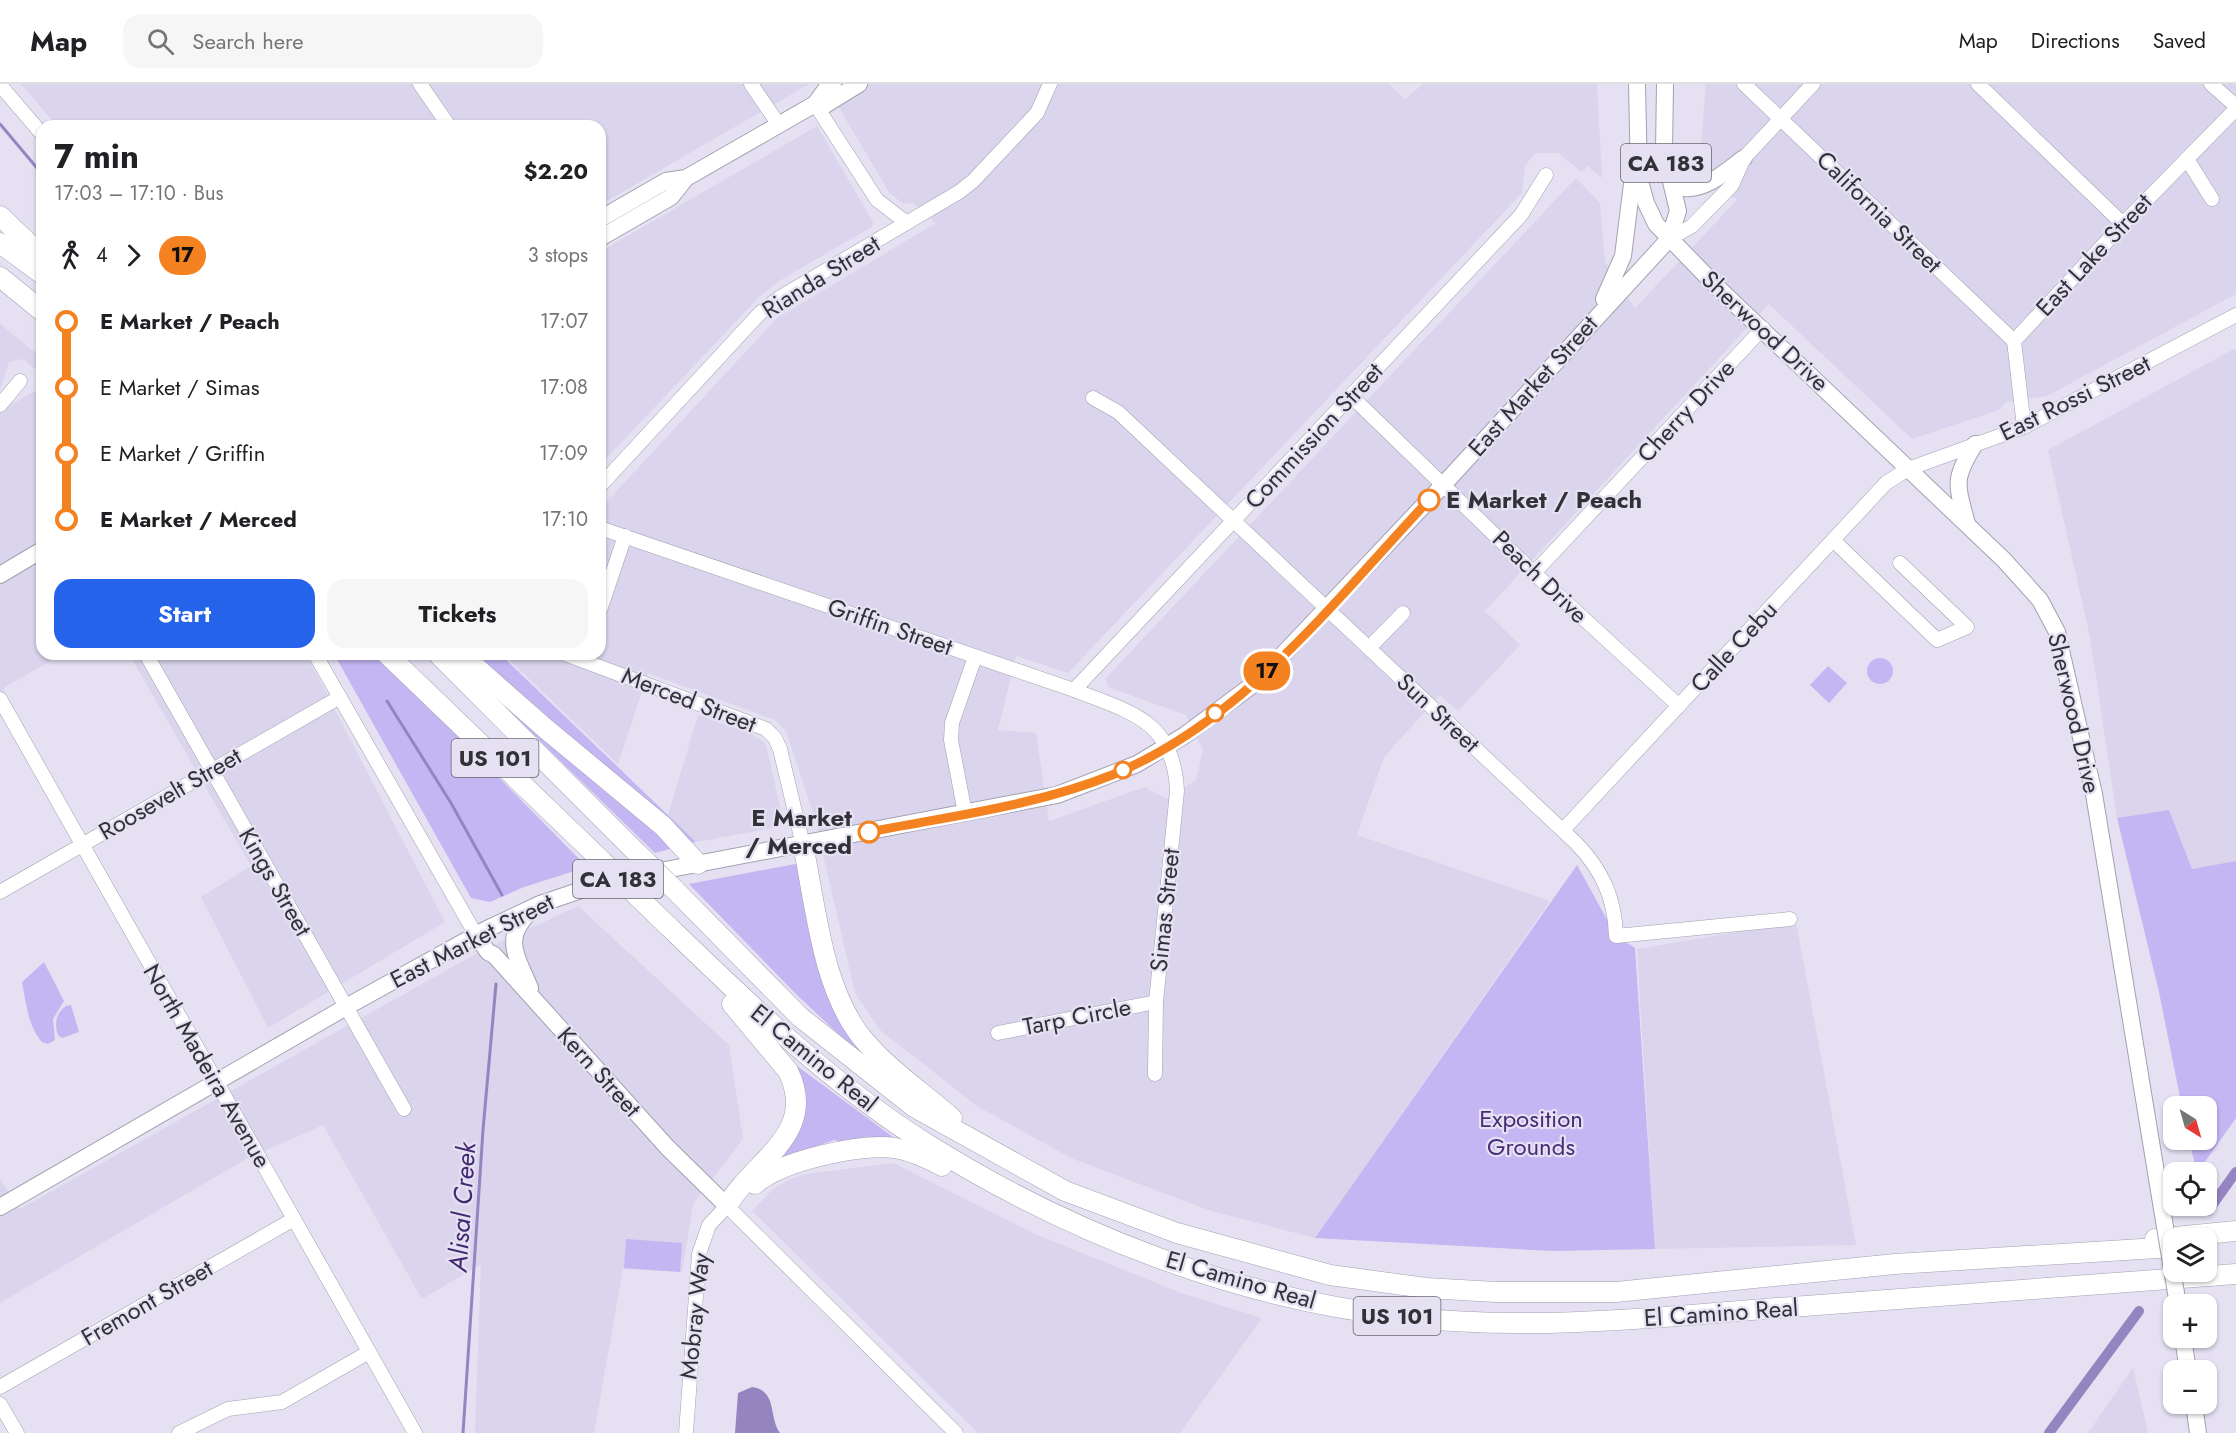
<!DOCTYPE html>
<html lang="en">
<head>
<meta charset="utf-8">
<style>
  body { margin:0; font-family:Jost,sans-serif; background:#f6f6f6; color:#202124; height:100vh; display:flex; flex-direction:column; font-size:22px; white-space:nowrap }
  * { box-sizing:border-box; margin:0 }
  p { font-size:20px; color:#757577 }
  .icon { flex:none; width:33px; height:33px; fill:none; stroke:currentColor; stroke-width:2; stroke-linecap:round; stroke-linejoin:round }
  .map { position:relative; flex:1; overflow:hidden }
  .side { position:absolute; left:36px; top:36px; width:570px; height:540px; display:flex; flex-direction:column; background:#fff; border-radius:18px; box-shadow:0 2px 4px #0004 }
  .side>* { flex:none }
  .badge { padding:0 12px; border-radius:20px; font-size:21px; line-height:39px }
  .needle { width:39px; rotate:143deg }
  .fabs { position:absolute; left:2163px; top:1012px; display:grid; gap:12px }
  .fabs a { display:grid; place-items:center; width:54px; height:54px; border-radius:12px; background:#fff; box-shadow:0 2px 4px #0004; font-size:30px }
  .map>.badge { position:absolute; translate:-50% -50%; box-shadow:0 0 0 3px #fff }
  .legs { display:flex; align-items:center; gap:9px; height:66px; padding:0 18px; font-size:20px }
  .legs p { margin-inline-start:auto }
  .summary { display:flex; align-items:center; justify-content:space-between; height:102px; padding:0 18px }
  h1 { font-size:33px; font-weight:700; line-height:45px }
  .button { display:flex; gap:12px; margin-top:auto; padding:12px 18px }
  .button a { flex:1; height:69px; border-radius:18px; background:#2563eb; color:#fff; font-size:24px; font-weight:700; line-height:69px; text-align:center }
  .button a+a { background:#f6f6f6; color:#202124 }
  ul { padding:0 18px; list-style:none }
  li { display:flex; align-items:center; gap:21px; height:66px; font-size:22px }
  li i { display:grid; place-items:center; width:9px; height:100%; margin:0 8px; background:currentColor }
  li i::after { content:''; width:15px; height:15px; margin:-8px; border:4px solid; border-radius:50%; background:#fff }
  li p { margin-inline-start:auto }
  li:first-child i { background:linear-gradient(#0000 50%,currentColor 0) }
  li:last-child i { background:linear-gradient(currentColor 50%,#0000 0) }
  header { display:flex; align-items:center; gap:36px; box-sizing:border-box; height:84px; padding:0 30px; background:#fff; border-bottom:2px solid #e0e0e0 }
  header strong { font-size:28px }
  nav { display:flex; gap:33px; margin-inline-start:auto; font-size:21px }
  .search { width:420px; height:54px; background:#f6f6f6; display:flex; align-items:center; gap:15px; box-sizing:border-box; padding:0 21px; border-radius:18px; color:#757577; font-size:22px }
  .map>svg:first-child { display:block }
  .built { fill:#dad4ec }
  .green { fill:#c4b5f3 }
  .water { fill:#9485c1 }
  .lines { fill:none; stroke-linecap:round; stroke-linejoin:round }
  .stream { stroke:#9485c1; stroke-width:3 }
  .canal { stroke:#9485c1; stroke-width:10 }
  .minor-casing { stroke:#a3a0b0; stroke-width:15 }
  .major-casing { stroke:#a3a0b0; stroke-width:18 }
  .highway-casing { stroke:#a3a0b0; stroke-width:21 }
  .minor { stroke:#fff; stroke-width:14 }
  .major { stroke:#fff; stroke-width:16 }
  .highway { stroke:#fff; stroke-width:20 }
  .major-bridge-casing { stroke:#a3a0b0; stroke-width:18; stroke-linecap:butt }
  .highway-bridge-casing { stroke:#a3a0b0; stroke-width:21; stroke-linecap:butt }
  .major-bridge { stroke:#fff; stroke-width:16 }
  .highway-bridge { stroke:#fff; stroke-width:20 }
  .line-1-casing { stroke:#fff; stroke-width:14 }
  .line-1 { stroke:#f58220; stroke-width:9 }
  .stop-1-dot { fill:#fff; stroke:#f58220; stroke-width:3 }
  .labels { text-anchor:middle; stroke-width:4.5; stroke-linejoin:round; paint-order:stroke }
  .shield { fill:#e5e1f3; stroke:#686670; stroke-width:1.5 }
  .shield-label { font-size:22px; font-weight:bold; fill:#333138 }
  .street-label { font-size:24px; fill:#333138; stroke:#e5e1f3 }
  .stop-label { font-size:24px; font-weight:bold; fill:#333138; stroke:#e5e1f3; text-anchor:start }
  .park-label { font-size:24px; fill:#462d76; stroke:#e5e1f3 }
  .water-label { font-size:26px; font-style:italic; fill:#422972; stroke:#e5e1f3 }
</style>
</head>
<body>
<header>
<strong>Map</strong>
<div class="search"><svg class="icon" aria-label="search" viewBox="0 0 24 24"><circle cx="10" cy="10" r="6"/><path d="M15 15l6 6"/></svg>Search here</div>
<nav><a>Map</a><a>Directions</a><a>Saved</a></nav>
</header>
<div class="map">
<svg width="2236" height="1349" viewBox="0 0 2236 1349">
  <rect width="100%" height="100%" fill="#e5e1f3"/>
  <g class="built">
    <path d="M 21,0 L 809,0 L 600,121 L 600,42 L 57,42 Z"/>
    <path d="M 825,0 L 1389,0 L 1405,15 L 1423,0 L 1597,0 L 1602,94 L 1588,82 L 1582,88 L 1558,69 L 1535,69 L 1525,82 L 1522,109 L 1068,589 L 1016,572 L 998,646 L 1036,649 L 1049,737 L 1145,703 L 1166,715 L 1196,696 L 1203,666 L 1186,631 L 1108,603 L 1106,594 L 1576,94 L 1600,119 L 1605,178 L 1635,224 L 1737,116 L 1699,88 L 1706,0 L 2236,0 L 2236,210 L 2047,312 L 2006,318 L 1999,326 L 1912,355 L 1769,220 L 1485,527 L 1520,561 L 1458,627 L 1440,611 L 1384,673 L 1357,751 L 1550,817 L 1315,1154 L 1211,1127 L 1071,1074 L 977,1022 L 880,946 L 855,909 L 815,735 L 786,647 L 775,636 L 648,589 L 618,680 L 503,570 L 600,570 L 600,425 L 777,234 L 936,139 L 913,119 L 903,120 L 889,108 Z"/>
    <path d="M 817,42 L 873,138 L 872,143 L 784,194 L 761,211 L 600,381 L 600,168 Z"/>
    <path d="M 0,240 L 42,274 L 42,291 L 23,275 L 9,278 L 0,305 Z"/>
    <path d="M 2236,264 L 2236,777 L 2192,785 L 2169,726 L 2117,734 L 2090,553 L 2048,366 Z"/>
    <path d="M 42,303 L 42,570 L 63,570 L 5,603 L 0,620 L 0,327 Z"/>
    <path d="M 129,570 L 306,570 L 445,838 L 268,944 L 201,813 L 251,782 Z"/>
    <path d="M 698,631 L 752,650 L 766,660 L 783,737 L 778,743 L 696,758 L 668,731 Z"/>
    <path d="M 578,822 L 729,961 L 743,1055 L 693,1120 L 682,1188 L 623,1185 L 594,1349 L 475,1349 L 481,1180 L 422,1215 L 323,1041 L 246,1075 L 0,1219 L 0,1095 L 20,1125 L 481,867 Z"/>
    <path d="M 1796,838 L 1856,1161 L 1655,1165 L 1637,865 Z"/>
    <path d="M 894,1079 L 1037,1151 L 1181,1209 L 1262,1234 L 1180,1349 L 978,1349 L 752,1127 L 773,1105 L 790,1095 L 806,1090 Z"/>
    <path d="M 2133,1284 L 2148,1349 L 2088,1349 Z"/>
  </g>
  <g class="green">
    <path d="M 334,570 L 377,570 L 587,783 L 524,803 L 490,818 L 471,814 Z"/>
    <path d="M 476,570 L 500,570 L 696,758 L 690,759 Z"/>
    <circle cx="1880" cy="587" r="13"/>
    <path d="M 1828,582 L 1847,599 L 1829,619 L 1810,601 Z"/>
    <path d="M 503,613 L 666,756 L 670,765 L 655,769 L 500,618 Z"/>
    <path d="M 2169,726 L 2192,785 L 2236,777 L 2236,1034 L 2197,1089 L 2189,1056 L 2206,1056 L 2206,1023 L 2182,1023 L 2159,908 L 2117,734 Z"/>
    <path d="M 795,780 L 799,784 L 855,951 L 868,978 L 796,910 L 689,800 Z"/>
    <path d="M 1577,781 L 1616,852 L 1635,864 L 1655,1165 L 1553,1167 L 1315,1154 Z"/>
    <path d="M 44,878 L 64,917 L 53,935 L 55,956 L 48,960 L 42,958 C 28,943 26,918 22,898 Z"/>
    <path d="M 71,921 L 79,948 L 62,954 L 58,951 C 54,939 56,929 66,922 Z"/>
    <path d="M 793,979 L 893,1053 L 893,1058 L 855,1061 L 834,1056 L 780,1076 L 777,1073 C 811,1041 801,1020 793,979 Z"/>
    <path d="M 626,1155 L 682,1159 L 680,1188 L 624,1184 Z"/>
  </g>
  <path class="water" d="M 752,1303 C 778,1307 768,1332 780,1349 L 735,1349 L 738,1309 Z"/>
  <g class="lines">
    <g class="stream">
      <path d="M 0,40 L 42,90"/>
      <path d="M 387,617 L 451,719 L 502,811"/>
      <path d="M 463,1349 L 483,1046 L 496,900"/>
    </g>
    <g class="canal">
      <path d="M 2208,1127 L 2236,1088"/>
      <path d="M 2049,1349 L 2139,1227"/>
    </g>
    <g class="minor-casing">
      <g id="minor">
        <path d="M 420,0 L 449,42"/>
        <path d="M 751,0 L 779,41"/>
        <path d="M 1744,0 L 2014,257"/>
        <path d="M 1978,0 L 2123,140"/>
        <path d="M 2211,0 L 2236,22"/>
        <path d="M 0,1 L 42,50"/>
        <path d="M 815,20 L 877,116 L 907,139"/>
        <path d="M 2187,75 L 2212,115"/>
        <path d="M 1669,155 L 1692,142 L 1732,101 L 1744,74 L 1813,0"/>
        <path d="M 1351,312 L 1534,489 L 1679,622"/>
        <path d="M 1093,314 L 1118,328 L 1576,759 C 1602,786 1615,814 1616,852 L 1790,835"/>
        <path d="M 0,321 L 20,297"/>
        <path d="M 2024,343 L 2014,257 L 2123,140 L 2236,25"/>
        <path d="M 600,402 L 760,229 L 779,214 L 959,108 L 973,97 L 1037,29 L 1050,0"/>
        <path d="M 600,444 L 1074,606 C 1130,628 1174,636 1177,707 L 1156,918 L 1155,990"/>
        <path d="M 1833,456 L 1937,556 L 1967,543 L 1900,479"/>
        <path d="M 1534,489 L 1763,244"/>
        <path d="M 600,526 L 625,452"/>
        <path d="M 1369,564 L 1403,529"/>
        <path d="M 146,570 L 404,1025"/>
        <path d="M 315,570 L 476,851"/>
        <path d="M 565,570 L 766,645 L 775,654 L 780,665 L 803,761"/>
        <path d="M 1074,606 L 1521,131 L 1546,91"/>
        <path d="M 0,615 L 415,1349"/>
        <path d="M 965,729 L 951,656 L 952,639 L 975,573"/>
        <path d="M 1563,746 L 1886,399 L 1908,385 L 2024,343 L 2236,231"/>
        <path d="M 0,808 L 340,613"/>
        <path d="M 998,949 L 1156,918"/>
        <path d="M 0,1303 L 294,1135"/>
        <path d="M 0,1320 L 17,1349"/>
        <path d="M 179,1349 L 228,1325 L 282,1318 L 369,1268"/>
        <path d="M 686,1349 L 699,1170 L 709,1141 L 727,1122 L 956,1349"/>
      </g>
    </g>
    <g class="major-casing">
      <g id="major">
        <path d="M 1637,0 L 1639,94 L 1646,119 L 1656,140 L 1714,200 L 2004,476 L 2040,516 L 2057,548 L 2060,562 L 2094,710 L 2162,1125"/>
        <path d="M 815,20 L 825,21 L 859,0"/>
        <path d="M 1668,92 L 1684,104 C 1707,106 1726,87 1744,74"/>
        <path d="M 600,135 L 666,97 L 686,94"/>
        <path d="M 600,154 L 671,113 L 686,94 L 815,20 L 826,5 L 833,0"/>
        <path d="M 1604,215 L 1623,172 L 1634,84"/>
        <path d="M 1967,440 C 1957,401 1952,396 1975,360"/>
        <path d="M 0,491 L 42,466"/>
        <path d="M 476,851 L 488,868 L 494,871 L 667,1063 L 727,1122"/>
        <path d="M 530,904 C 517,872 501,854 532,826"/>
        <path d="M 0,1123 L 346,923 L 487,845 L 540,820 L 608,797 L 1057,711 L 1137,680 L 1185,651 L 1251,602 L 1270,584 L 1444,400 L 1669,155 L 1678,127 L 1664,68 L 1665,0"/>
        <path d="M 2183,1254 L 2188,1287"/>
        <path d="M 2194,1320 L 2198,1349"/>
      </g>
    </g>
    <g class="highway-casing">
      <g id="highway">
        <path d="M 0,132 L 42,172"/>
        <path d="M 0,159 L 42,190"/>
        <path d="M 0,193 L 42,227"/>
        <path d="M 387,570 L 602,777"/>
        <path d="M 438,570 L 638,770"/>
        <path d="M 461,570 L 546,645 L 663,742 L 698,780"/>
        <path d="M 803,761 C 816,823 822,905 863,955 C 888,985 922,1008 952,1034"/>
        <path d="M 674,805 L 800,933 L 914,1023 L 1065,1107 L 1177,1149 L 1330,1191 L 1426,1204 L 1496,1208 L 1616,1208 L 1895,1180 L 2174,1163"/>
        <path d="M 637,812 C 731,902 816,990 927,1060 C 1069,1149 1237,1215 1405,1233 C 1529,1247 1653,1234 1777,1224 C 1930,1213 2083,1202 2236,1190"/>
        <path d="M 755,1100 C 781,1077 860,1059 895,1064 C 912,1067 927,1074 942,1082"/>
        <path d="M 727,1122 C 753,1076 819,1050 788,987 L 732,920"/>
        <path d="M 2155,1155 L 2236,1147"/>
      </g>
    </g>
    <use href="#minor" class="minor"/>
    <use href="#major" class="major"/>
    <use href="#highway" class="highway"/>
    <g class="major-bridge-casing">
      <path id="major-bridge" d="M 2162,1125 L 2178,1221"/>
    </g>
    <g class="highway-bridge-casing">
      <g id="highway-bridge">
        <path d="M 638,770 L 674,805"/>
        <path d="M 602,777 L 637,812"/>
      </g>
    </g>
    <use href="#major-bridge" class="major-bridge"/>
    <use href="#highway-bridge" class="highway-bridge"/>
  </g>
  <g class="lines">
    <g class="line-1-casing">
      <path id="line-1" d="M 869,748 C 950,732 1035,722 1112,691 C 1243,638 1335,516 1429,416"/>
    </g>
    <use href="#line-1" class="line-1"/>
  </g>
  <g class="stop-1-dot">
    <circle cx="1429" cy="416" r="10"/>
    <circle cx="1215" cy="629" r="8"/>
    <circle cx="1123" cy="686" r="8"/>
    <circle cx="869" cy="748" r="10"/>
  </g>
  <g class="labels">
    <g class="shield">
      <rect x="1621" y="60" width="90" height="38" rx="4.5"/>
      <rect x="451.5" y="655" width="87" height="38" rx="4.5"/>
      <rect x="573" y="776" width="90" height="38" rx="4.5"/>
      <rect x="1353.5" y="1213" width="87" height="38" rx="4.5"/>
    </g>
    <g class="shield-label">
      <text x="1666" y="87">CA 183</text>
      <text x="495" y="682">US 101</text>
      <text x="618" y="803">CA 183</text>
      <text x="1397" y="1240">US 101</text>
    </g>
    <g class="street-label">
      <text transform="translate(1879 128) rotate(44)" y="8">California Street</text>
      <text transform="translate(2094 171) rotate(-47)" y="8">East Lake Street</text>
      <text transform="translate(821 193) rotate(-32)" y="8">Rianda Street</text>
      <text transform="translate(1765 247) rotate(43)" y="8">Sherwood Drive</text>
      <text transform="translate(1533 302) rotate(-48)" y="8">East Market Street</text>
      <text transform="translate(2075 314) rotate(-26)" y="8">East Rossi Street</text>
      <text transform="translate(1686 327) rotate(-47)" y="8">Cherry Drive</text>
      <text transform="translate(1314 352) rotate(-47)" y="8">Commission Street</text>
      <text transform="translate(1540 493) rotate(44)" y="8">Peach Drive</text>
      <text transform="translate(890 543) rotate(19)" y="8">Griffin Street</text>
      <text transform="translate(1734 563) rotate(-47)" y="8">Calle Cebu</text>
      <text transform="translate(689 616) rotate(21)" y="8">Merced Street</text>
      <text transform="translate(1438 629) rotate(43)" y="8">Sun Street</text>
      <text transform="translate(2074 629) rotate(77)" y="8">Sherwood Drive</text>
      <text transform="translate(170 710) rotate(-30)" y="8">Roosevelt Street</text>
      <text transform="translate(275 798) rotate(60)" y="8">Kings Street</text>
      <text transform="translate(1165 826) rotate(-84)" y="8">Simas Street</text>
      <text transform="translate(472 857) rotate(-27)" y="8">East Market Street</text>
      <text transform="translate(1077 933) rotate(-11)" y="8">Tarp Circle</text>
      <text transform="translate(814 974) rotate(39)" y="8">El Camino Real</text>
      <text transform="translate(207 982) rotate(60)" y="8">North Madeira Avenue</text>
      <text transform="translate(599 988) rotate(48)" y="8">Kern Street</text>
      <text transform="translate(1241 1196) rotate(16)" y="8">El Camino Real</text>
      <text transform="translate(147 1219) rotate(-30)" y="8">Fremont Street</text>
      <text transform="translate(1721 1229) rotate(-4)" y="8">El Camino Real</text>
      <text transform="translate(695 1232) rotate(-84)" y="8">Mobray Way</text>
    </g>
    <g class="stop-label">
      <text x="1446" y="424">E Market / Peach</text>
      <text x="852" y="742" text-anchor="end">E Market<tspan x="852" dy="28">/ Merced</tspan></text>
    </g>
    <g class="park-label">
      <text x="1531" y="1043">Exposition<tspan x="1531" dy="28">Grounds</tspan></text>
    </g>
    <g class="water-label">
      <text transform="translate(462 1123) rotate(-86)" y="9">Alisal Creek</text>
    </g>
  </g>
</svg>
<div class="fabs">
<a><svg class="needle" viewBox="-14 -14 28 28"><path d="M0-13l5 13h-10z" fill="#e53935"/><path d="M0 13l5-13h-10z" fill="#757577"/></svg></a>
<a><svg class="icon" aria-label="locate" viewBox="0 0 24 24"><circle cx="12" cy="12" r="6"/><path d="M12 2v4M12 18v4M2 12h4M18 12h4"/></svg></a>
<a><svg class="icon" aria-label="layers" viewBox="0 0 24 24"><path d="M12 4l9 5-9 5-9-5zM3 14l9 5 9-5"/></svg></a>
<a>+</a>
<a>−</a>
</div>
<b class="badge" style="left:1267px;top:587px;background:#f58220;color:#111">17</b>
<section class="side">
<div class="summary"><div><h1>7 min</h1><p>17:03 – 17:10 · Bus</p></div><b>$2.20</b></div>
<div class="legs"><svg class="icon" aria-label="walk" viewBox="0 0 24 24"><circle cx="13" cy="4" r="2"/><path d="M13 8l-2 6 4 7M11 14l-3 7M7 12l3-4h3l4 4"/></svg>4<svg class="icon" aria-label="forward" viewBox="0 0 24 24"><path d="M9 5l7 7-7 7"/></svg><b class="badge" style="background:#f58220;color:#111">17</b><p>3 stops</p></div>
<ul>
<li><i style="color:#f58220"></i><b>E Market / Peach</b><p>17:07</p></li>
<li><i style="color:#f58220"></i><span>E Market / Simas</span><p>17:08</p></li>
<li><i style="color:#f58220"></i><span>E Market / Griffin</span><p>17:09</p></li>
<li><i style="color:#f58220"></i><b>E Market / Merced</b><p>17:10</p></li>
</ul>
<div class="button"><a>Start</a><a>Tickets</a></div>
</section>
</div>
</body>
</html>
